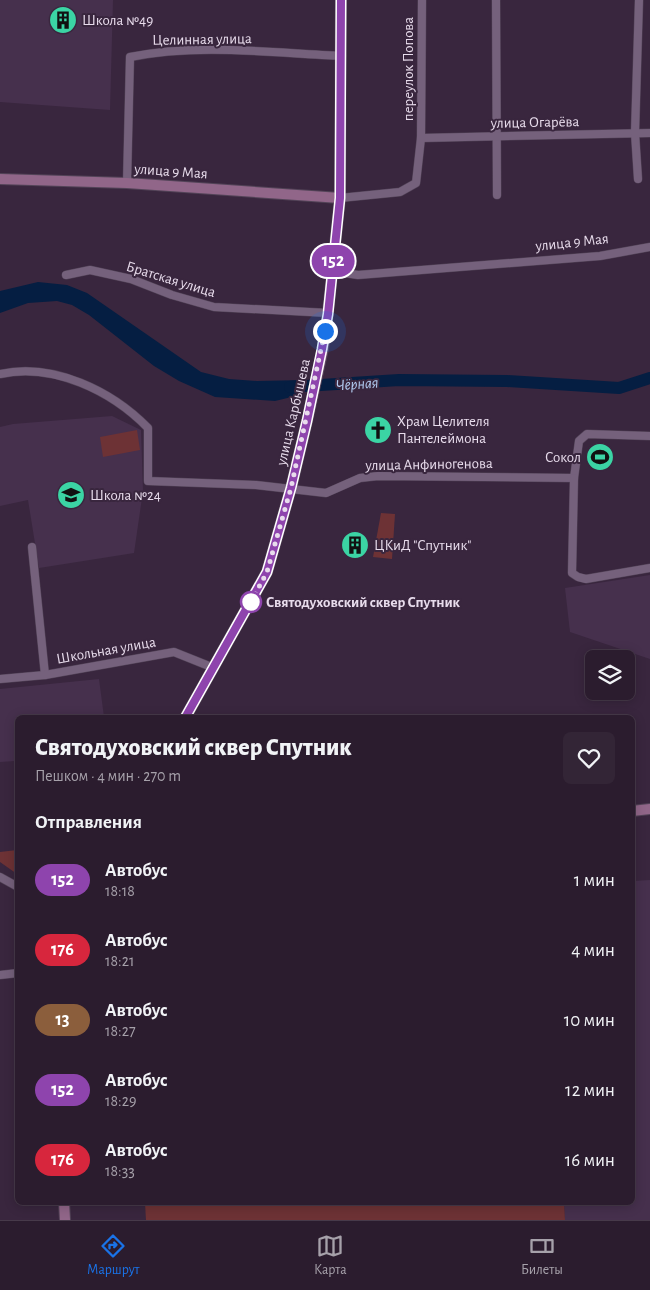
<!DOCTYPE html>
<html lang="ru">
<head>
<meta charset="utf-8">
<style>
  body { margin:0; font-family:"Alegreya Sans",sans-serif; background:#332536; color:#f1f3f6; height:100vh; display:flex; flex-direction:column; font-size:19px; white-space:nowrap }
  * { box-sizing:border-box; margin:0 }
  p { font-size:16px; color:#a6a1aa }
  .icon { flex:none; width:28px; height:28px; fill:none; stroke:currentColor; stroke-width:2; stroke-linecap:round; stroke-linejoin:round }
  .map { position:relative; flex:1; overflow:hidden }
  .sheet { position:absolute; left:15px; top:715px; width:620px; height:490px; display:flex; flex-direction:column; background:#2b1c2e; border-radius:8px; box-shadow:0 2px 12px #0003,0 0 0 1px #473a4a }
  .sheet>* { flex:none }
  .badge { padding:0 10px; border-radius:16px; font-size:18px; line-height:32px }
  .buttons { position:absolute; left:585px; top:650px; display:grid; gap:10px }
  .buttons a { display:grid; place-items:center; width:50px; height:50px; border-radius:8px; background:#2b1c2e; box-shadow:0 2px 12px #0003,0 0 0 1px #473a4a; font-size:25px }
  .you { position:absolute; width:25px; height:25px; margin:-12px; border:4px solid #fff; border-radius:50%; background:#1a73e8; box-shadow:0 0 0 8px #1a73e833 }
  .map>.badge { position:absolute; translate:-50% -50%; box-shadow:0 0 0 2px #fff }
  h2 { padding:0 20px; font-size:19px; line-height:45px }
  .round { display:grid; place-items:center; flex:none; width:52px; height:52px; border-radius:8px; background:#332536 }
  .head { display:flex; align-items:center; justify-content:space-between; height:85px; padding:0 20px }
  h1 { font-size:24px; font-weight:800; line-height:38px }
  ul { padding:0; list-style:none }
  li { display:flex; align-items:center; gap:15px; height:70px; padding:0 20px }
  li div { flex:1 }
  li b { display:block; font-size:19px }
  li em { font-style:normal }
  li .badge { min-width:55px; font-weight:700; text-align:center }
  .tabs { display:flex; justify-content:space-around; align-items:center; height:70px; border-top:1px solid #473a4a; background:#2b1c2e; font-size:14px; color:#a6a1aa }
  .tabs a { display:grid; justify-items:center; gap:2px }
  .tabs .current { color:#1a73e8 }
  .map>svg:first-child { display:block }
  .built { fill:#46304d }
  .green { fill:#6d3235 }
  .water { fill:#051e42 }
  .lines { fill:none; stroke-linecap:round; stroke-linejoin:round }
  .river { stroke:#051e42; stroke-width:12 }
  .street-casing { stroke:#534458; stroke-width:9 }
  .secondary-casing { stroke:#534458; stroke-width:12 }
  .street { stroke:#75617c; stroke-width:8 }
  .secondary { stroke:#916689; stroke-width:10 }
  .line-casing { stroke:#fff; stroke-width:11 }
  .line { stroke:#8e44ad; stroke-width:8 }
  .walk { stroke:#e8dcec; stroke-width:5; stroke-dasharray:0 9 }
  .stop-dot { fill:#fff; stroke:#8e44ad; stroke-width:2.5 }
  .labels { text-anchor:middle; stroke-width:4; stroke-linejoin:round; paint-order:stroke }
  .poi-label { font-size:15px; fill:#e8dcec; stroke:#39263e; text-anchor:start }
  .street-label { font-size:15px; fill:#e8dcec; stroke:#39263e }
  .stop-label { font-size:15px; font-weight:bold; fill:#e8dcec; stroke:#39263e; text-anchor:start }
  .water-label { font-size:16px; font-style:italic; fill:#b3cdf3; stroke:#39263e }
</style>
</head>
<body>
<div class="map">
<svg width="650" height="1220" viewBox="0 0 650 1220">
  <rect width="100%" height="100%" fill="#39263e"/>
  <g class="built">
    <path d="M 0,0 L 113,0 L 110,110 L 0,102 Z"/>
    <path d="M 112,416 L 141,430 L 143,491 L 134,553 L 39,568 L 28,500 L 0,506 L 0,427 L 13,424 Z"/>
    <path d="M 650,575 L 650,659 L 570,632 L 565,588 Z"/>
    <path d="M 99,679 L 104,717 L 18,718 L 17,755 L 14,756 L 15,761 L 0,762 L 0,689 Z"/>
    <path d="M 650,880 L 650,1220 L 565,1220 L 564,1203 L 632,1202 L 633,881 Z"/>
  </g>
  <g class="green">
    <path d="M 137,430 L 140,450 L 103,457 L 100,437 Z"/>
    <path d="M 381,513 L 395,514 L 392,559 L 373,557 Z"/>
    <path d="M 17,850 L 18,850 L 17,874 L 0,862 L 0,852 Z"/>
    <path d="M 564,1202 L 565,1220 L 146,1220 L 145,1203 Z"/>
  </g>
  <path class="water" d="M 38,282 L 67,285 L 87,293 L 201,372 L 229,379 L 257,381 L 306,380 L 304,394 L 275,401 L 215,397 L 179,381 L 154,366 L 89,315 L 72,305 L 57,301 L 28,303 L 0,313 L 0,291 Z"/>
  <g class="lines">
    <path class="river" d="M 290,387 L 399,380 L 507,381 L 619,388 L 650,378"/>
    <g class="street-casing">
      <g id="street">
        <path d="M 496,0 L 497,195"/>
        <path d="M 421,138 L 650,133"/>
        <path d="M 638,179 L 635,133 L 639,0"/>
        <path d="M 127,183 L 130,57 C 199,43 271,53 342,56"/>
        <path d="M 340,198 L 400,192 L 416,183 L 421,138 L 422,0"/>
        <path d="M 332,271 L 358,275 L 600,256 L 650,247"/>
        <path d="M 66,275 L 90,270 L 131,279 L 172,295 L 214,307 L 328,313"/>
        <path d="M 0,374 C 53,362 112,391 148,428 L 148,481 L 256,485 L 326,493 L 360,478 L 378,476 L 574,478 L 579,441 L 587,434 L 650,436"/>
        <path d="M 574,478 L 572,573 L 578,577 L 586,579 L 650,568"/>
        <path d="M 32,547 L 45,675"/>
        <path d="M 0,679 L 45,675 L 174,652 L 214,668"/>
        <path d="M 0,877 L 18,887"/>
        <path d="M 0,975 L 18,973"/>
      </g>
    </g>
    <g class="secondary-casing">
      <g id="secondary">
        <path d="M 0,179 L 127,183 L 340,198"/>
        <path d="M 185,718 L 267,572 L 291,488 L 307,421 L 323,349 L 328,313 L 340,198 L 341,0"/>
        <path d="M 632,811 L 650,809"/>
        <path d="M 64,1202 L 65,1220"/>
      </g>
    </g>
    <use href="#street" class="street"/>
    <use href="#secondary" class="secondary"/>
  </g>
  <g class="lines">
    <g class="line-casing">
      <path id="line" d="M 185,718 L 267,572 L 291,488 L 307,421 L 322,349 L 328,314 L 340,198 L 341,0"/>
    </g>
    <use href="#line" class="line"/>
    <path class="walk" d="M 251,602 L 267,572 L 291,488 L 325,331"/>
  </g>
  <defs>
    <g id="building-disc" transform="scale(1.4375)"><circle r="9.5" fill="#3bd4a4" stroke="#39263e"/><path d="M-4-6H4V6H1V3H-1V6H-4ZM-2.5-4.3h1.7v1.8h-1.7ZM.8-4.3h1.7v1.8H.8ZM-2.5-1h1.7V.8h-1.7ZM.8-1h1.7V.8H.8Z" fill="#111"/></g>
    <g id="church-disc" transform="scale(1.4375)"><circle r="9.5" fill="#3bd4a4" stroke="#39263e"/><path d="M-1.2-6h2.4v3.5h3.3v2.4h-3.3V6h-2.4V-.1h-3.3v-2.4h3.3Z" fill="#111"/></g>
    <g id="stadium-disc" transform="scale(1.4375)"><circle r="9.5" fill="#3bd4a4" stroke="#39263e"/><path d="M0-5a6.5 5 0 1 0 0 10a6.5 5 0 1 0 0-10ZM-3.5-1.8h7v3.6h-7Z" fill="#111"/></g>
    <g id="school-disc" transform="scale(1.4375)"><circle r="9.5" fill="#3bd4a4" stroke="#39263e"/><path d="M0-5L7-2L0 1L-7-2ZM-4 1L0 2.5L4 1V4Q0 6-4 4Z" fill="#111"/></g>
  </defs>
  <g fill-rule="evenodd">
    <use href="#building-disc" x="63" y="20"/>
    <use href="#church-disc" x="378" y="430"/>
    <use href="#stadium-disc" x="600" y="457"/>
    <use href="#school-disc" x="71" y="495"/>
    <use href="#building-disc" x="355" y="545"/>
  </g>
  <circle class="stop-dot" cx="251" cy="602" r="10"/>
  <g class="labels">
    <g class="poi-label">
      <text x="82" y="25">Школа №49</text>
      <text x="397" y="426">Храм Целителя<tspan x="397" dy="17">Пантелеймона</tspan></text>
      <text x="581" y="462" text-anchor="end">Сокол</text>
      <text x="90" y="500">Школа №24</text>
      <text x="374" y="550">ЦКиД "Спутник"</text>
    </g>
    <g class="street-label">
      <text transform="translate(202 39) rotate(-1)" y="5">Целинная улица</text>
      <text transform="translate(408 69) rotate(-90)" y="5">переулок Попова</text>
      <text transform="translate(535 122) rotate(-1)" y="5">улица Огарёва</text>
      <text transform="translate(171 171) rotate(4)" y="5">улица 9 Мая</text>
      <text transform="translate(572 242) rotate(-6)" y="5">улица 9 Мая</text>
      <text transform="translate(171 279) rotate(17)" y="5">Братская улица</text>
      <text transform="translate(293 412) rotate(-77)" y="5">улица Карбышева</text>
      <text transform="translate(429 464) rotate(-1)" y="5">улица Анфиногенова</text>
      <text transform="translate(106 650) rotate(-10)" y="5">Школьная улица</text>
    </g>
    <g class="stop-label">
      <text x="266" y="607">Святодуховский сквер Спутник</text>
    </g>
    <g class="water-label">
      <text transform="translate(357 383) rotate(-4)" y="6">Чёрная</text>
    </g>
  </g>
</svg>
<div class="buttons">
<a><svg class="icon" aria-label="layers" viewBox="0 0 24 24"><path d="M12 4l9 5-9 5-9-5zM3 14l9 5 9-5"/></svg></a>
</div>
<div class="you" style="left:325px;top:331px"></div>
<b class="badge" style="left:333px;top:261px;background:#8e44ad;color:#fff">152</b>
<section class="sheet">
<div class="head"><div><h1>Святодуховский сквер Спутник</h1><p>Пешком · 4 мин · 270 m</p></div><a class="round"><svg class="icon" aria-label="heart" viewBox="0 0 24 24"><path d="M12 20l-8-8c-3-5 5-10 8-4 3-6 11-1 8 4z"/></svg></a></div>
<h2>Отправления</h2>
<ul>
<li><span class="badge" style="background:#8e44ad;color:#fff">152</span><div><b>Автобус</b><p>18:18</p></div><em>1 мин</em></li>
<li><span class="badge" style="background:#d7263d;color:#fff">176</span><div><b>Автобус</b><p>18:21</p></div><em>4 мин</em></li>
<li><span class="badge" style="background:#8b5e3c;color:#fff">13</span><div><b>Автобус</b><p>18:27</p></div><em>10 мин</em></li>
<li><span class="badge" style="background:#8e44ad;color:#fff">152</span><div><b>Автобус</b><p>18:29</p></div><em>12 мин</em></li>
<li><span class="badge" style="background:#d7263d;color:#fff">176</span><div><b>Автобус</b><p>18:33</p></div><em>16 мин</em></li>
</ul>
</section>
</div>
<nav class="tabs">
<a class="current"><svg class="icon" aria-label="directions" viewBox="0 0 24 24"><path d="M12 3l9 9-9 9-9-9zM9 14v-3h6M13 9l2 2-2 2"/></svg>Маршрут</a>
<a><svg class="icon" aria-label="map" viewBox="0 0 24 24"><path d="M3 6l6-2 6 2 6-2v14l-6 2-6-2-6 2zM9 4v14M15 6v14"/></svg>Карта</a>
<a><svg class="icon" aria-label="tickets" viewBox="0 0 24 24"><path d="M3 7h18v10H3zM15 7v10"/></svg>Билеты</a>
</nav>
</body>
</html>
